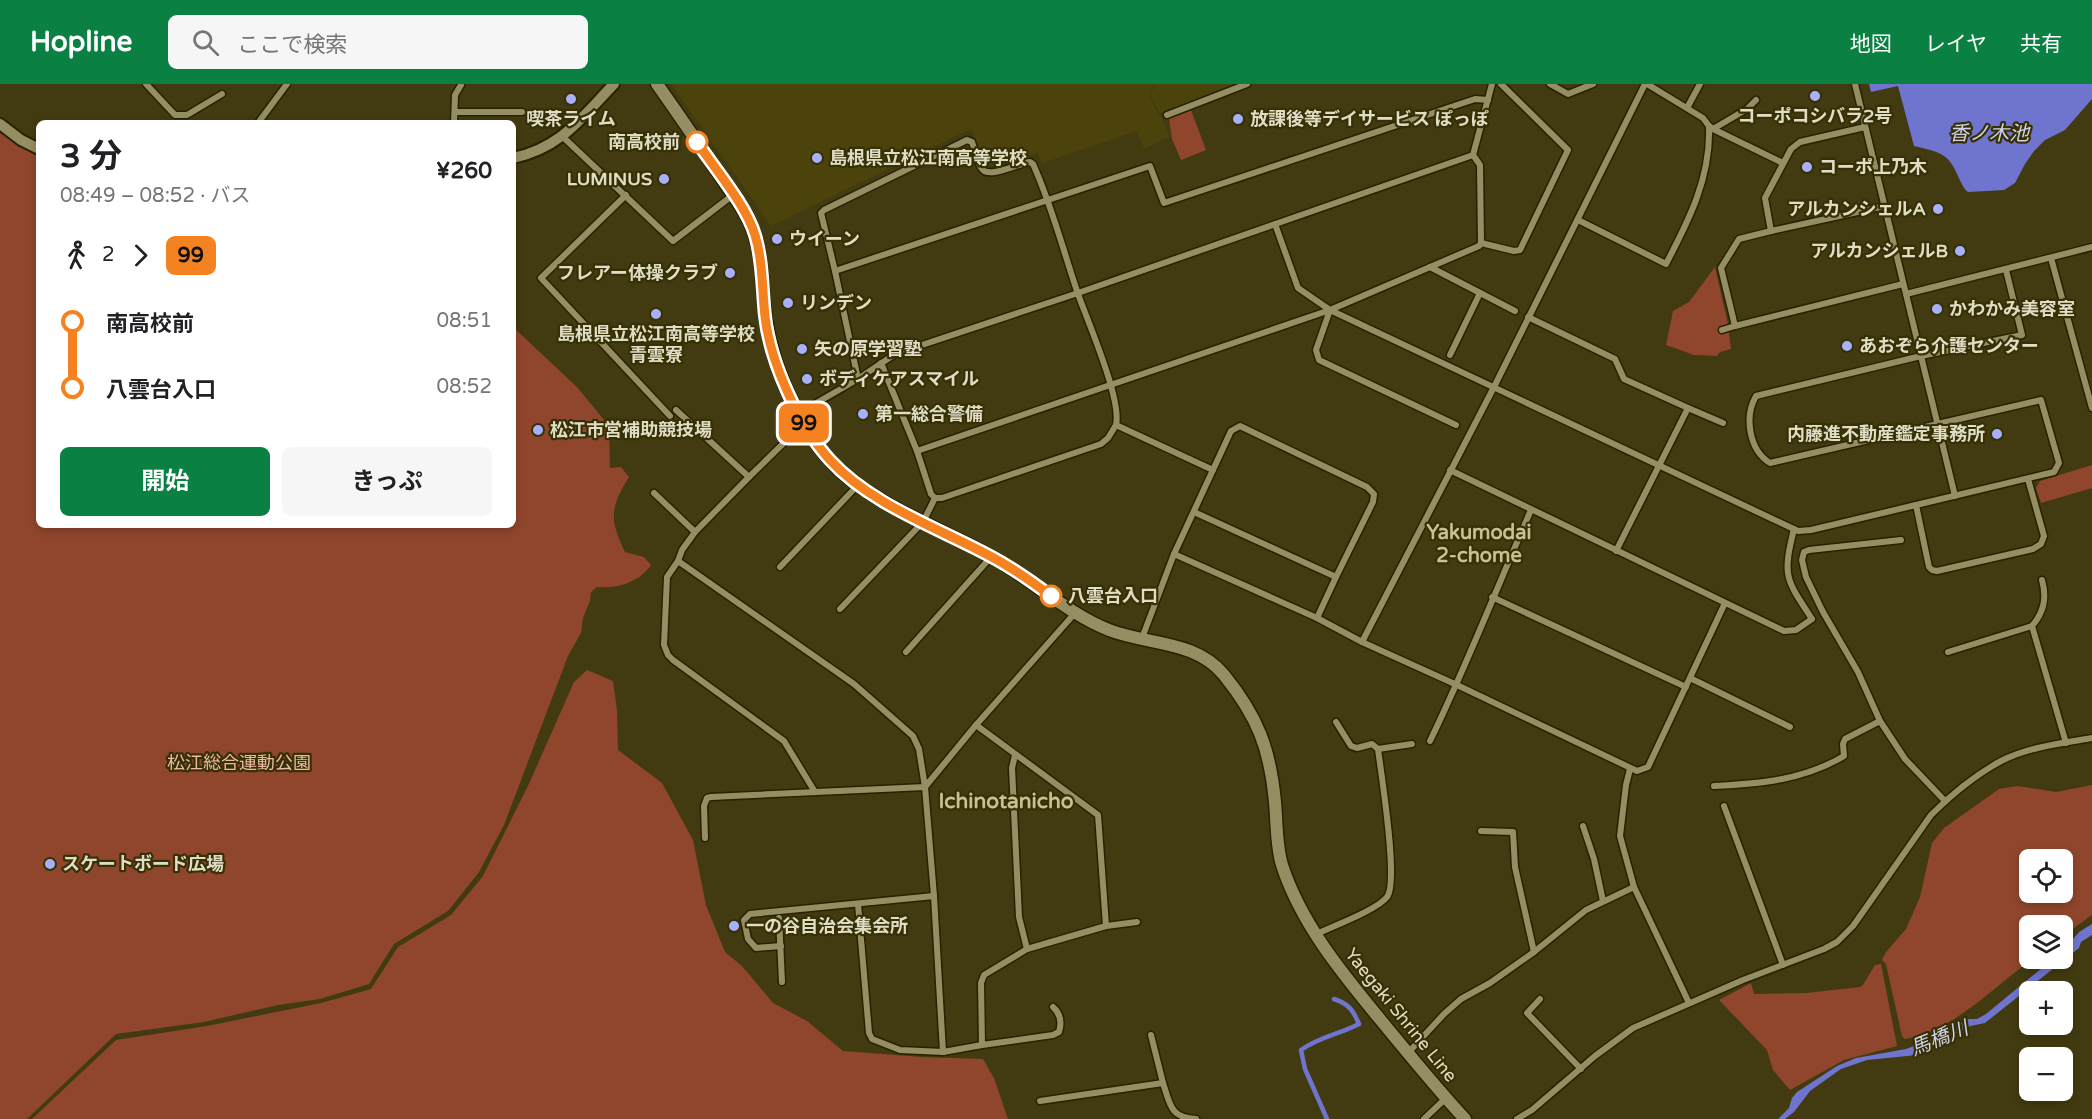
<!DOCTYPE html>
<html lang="ja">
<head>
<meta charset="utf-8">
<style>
  body { margin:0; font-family:"Varela Round","Noto Sans JP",sans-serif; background:#f6f6f6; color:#202124; height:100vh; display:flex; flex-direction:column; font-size:22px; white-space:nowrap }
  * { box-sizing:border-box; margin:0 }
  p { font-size:20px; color:#757577 }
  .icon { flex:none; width:33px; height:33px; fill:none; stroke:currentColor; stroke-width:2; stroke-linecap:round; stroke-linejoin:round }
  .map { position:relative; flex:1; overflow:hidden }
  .details { position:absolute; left:36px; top:36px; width:480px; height:408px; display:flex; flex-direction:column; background:#fff; border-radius:9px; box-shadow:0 3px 9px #0003 }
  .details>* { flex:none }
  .badge { padding:0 12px; border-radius:9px; font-size:21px; line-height:39px }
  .tools { position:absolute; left:2019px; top:765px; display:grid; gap:12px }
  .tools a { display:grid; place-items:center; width:54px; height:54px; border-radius:9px; background:#fff; box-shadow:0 3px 9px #0003; font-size:30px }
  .map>.badge { position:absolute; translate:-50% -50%; box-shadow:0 0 0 3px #fff }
  .legs { display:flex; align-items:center; gap:9px; height:66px; padding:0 24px; font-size:20px }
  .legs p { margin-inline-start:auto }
  .summary { display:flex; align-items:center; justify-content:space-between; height:102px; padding:0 24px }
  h1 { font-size:33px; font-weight:700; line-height:45px }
  .cta { display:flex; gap:12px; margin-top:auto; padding:12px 24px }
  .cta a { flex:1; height:69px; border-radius:9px; background:#0b8043; color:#fff; font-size:24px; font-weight:700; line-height:69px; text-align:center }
  .cta a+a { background:#f6f6f6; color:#202124 }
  ul { padding:0 24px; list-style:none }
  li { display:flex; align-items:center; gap:21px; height:66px; font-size:22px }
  li i { display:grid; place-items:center; width:9px; height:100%; margin:0 8px; background:currentColor }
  li i::after { content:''; width:15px; height:15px; margin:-8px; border:4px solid; border-radius:50%; background:#fff }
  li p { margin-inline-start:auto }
  li:first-child i { background:linear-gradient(#0000 50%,currentColor 0) }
  li:last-child i { background:linear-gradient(currentColor 50%,#0000 0) }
  header { display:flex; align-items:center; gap:36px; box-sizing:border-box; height:84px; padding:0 30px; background:#0b8043; color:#fff }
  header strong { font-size:28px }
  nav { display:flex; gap:33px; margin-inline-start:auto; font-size:21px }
  .search { width:420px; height:54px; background:#f6f6f6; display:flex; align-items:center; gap:15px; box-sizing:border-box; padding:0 21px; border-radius:9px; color:#757577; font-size:22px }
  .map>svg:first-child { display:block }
  .built { fill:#4b420c }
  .green { fill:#90462d; fill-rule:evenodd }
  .water { fill:#6f74cf }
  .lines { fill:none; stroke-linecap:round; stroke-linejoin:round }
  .stream { stroke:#6f74cf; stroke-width:4.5 }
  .minor-casing { stroke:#272102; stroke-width:9 }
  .tertiary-casing { stroke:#272102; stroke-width:14 }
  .secondary-casing { stroke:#272102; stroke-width:15 }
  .minor { stroke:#968e63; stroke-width:6 }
  .tertiary { stroke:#968e63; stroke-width:10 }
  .secondary { stroke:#968e63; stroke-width:12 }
  .line-1-casing { stroke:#fff; stroke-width:14 }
  .line-1 { stroke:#f58220; stroke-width:9 }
  .poi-dot { fill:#a8b0fc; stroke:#373004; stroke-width:2 }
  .stop-1-dot { fill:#fff; stroke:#f58220; stroke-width:3 }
  .labels { text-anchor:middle; stroke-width:4.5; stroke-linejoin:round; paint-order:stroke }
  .poi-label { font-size:18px; font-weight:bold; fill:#e0ddc6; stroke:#373004; text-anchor:start }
  .stop-label { font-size:18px; font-weight:bold; fill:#e0ddc6; stroke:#373004; text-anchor:end }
  .park-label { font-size:18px; fill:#eeb9a7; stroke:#373004 }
  .street-label { font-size:18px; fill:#e0ddc6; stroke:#373004 }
  .water-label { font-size:20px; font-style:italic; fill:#d0d3eb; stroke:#373004 }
  .neighbourhood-label { font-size:20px; font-weight:bold; fill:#c8c093; stroke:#373004 }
  .quarter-label { font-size:21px; font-weight:bold; fill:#c8c093; stroke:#373004 }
</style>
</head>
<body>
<header>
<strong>Hopline</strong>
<div class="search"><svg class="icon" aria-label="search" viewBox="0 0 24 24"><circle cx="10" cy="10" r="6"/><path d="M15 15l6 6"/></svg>ここで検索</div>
<nav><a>地図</a><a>レイヤ</a><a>共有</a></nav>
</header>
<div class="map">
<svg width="2092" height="1035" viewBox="0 0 2092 1035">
  <rect width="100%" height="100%" fill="#423a10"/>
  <g class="built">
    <path d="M 671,0 L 1154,0 L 1149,13 L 1164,38 L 1169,53 L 1144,65 L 1137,47 L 1043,79 L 1037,69 L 991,82 L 984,79 L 971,45 L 771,142 Z"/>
    <path d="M 1155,0 L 1239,0 L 1160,29 L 1150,12 Z"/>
  </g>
  <g class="green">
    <path d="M 1191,26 L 1206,66 L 1181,76 L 1172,55 L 1169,34 Z"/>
    <path d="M 0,48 L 39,73 L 39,441 L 513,441 L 513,243 L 577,303 L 609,342 L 610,384 L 621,383 L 629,393 C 610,424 609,435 625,468 L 644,473 L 651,481 C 640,498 617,505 597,503 L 591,508 L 590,517 L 583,534 L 581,549 L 568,572 L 504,741 L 479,788 L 448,827 L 394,860 L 369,900 L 320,915 L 278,921 L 204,938 L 116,950 L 27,1035 L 0,1035 Z"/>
    <path d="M 1715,183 L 1728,240 L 1731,265 L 1720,268 L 1717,272 L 1694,271 L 1666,261 L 1673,227 L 1689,218 Z"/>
    <path d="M 2092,381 L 2092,404 L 2041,419 L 2036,404 L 2040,397 Z"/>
    <path d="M 587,586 L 613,597 L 617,626 L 618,666 L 662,699 L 693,756 L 706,821 L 725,868 L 742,882 L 773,919 L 807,937 L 843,967 L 922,973 L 983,975 L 994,994 L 1008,1035 L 32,1035 L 116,956 L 207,942 L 321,919 L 371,905 L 398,863 L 451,831 L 483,792 L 528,702 L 574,598 Z"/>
    <path d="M 2092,701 L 2092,831 L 2063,852 L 2062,842 L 2030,842 L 2030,874 L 2033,875 C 1991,904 1957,945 1905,955 L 1902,952 L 1886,880 L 1882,876 L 1886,868 L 1906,845 L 1920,813 L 1932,759 L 1944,744 L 1999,705 L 2017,702 L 2056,708 ZM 2030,776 L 2062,776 L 2062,808 L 2030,808 Z"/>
    <path d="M 1881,880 L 1897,962 L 1844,976 L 1790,1006 L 1773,986 L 1767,966 L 1719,916 L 1751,899 L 1754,910 L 1806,909 L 1860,903 L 1863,901 L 1875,881 Z"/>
  </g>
  <g class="water">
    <path d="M 1869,0 L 2092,0 L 2092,15 L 2065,46 L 2045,56 L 2034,67 L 2025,80 L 2015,99 L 2004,106 L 1968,108 C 1963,104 1961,98 1958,92 C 1948,68 1938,68 1914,62 L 1898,2 L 1871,8 Z"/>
    <path d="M 2092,840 L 2092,851 L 2081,858 L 2079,864 L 1985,939 L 1970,942 L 1917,971 L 1867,976 L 1841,985 L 1810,1007 L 1794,1028 L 1785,1035 L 1778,1035 L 1789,1024 L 1792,1014 L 1797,1008 L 1837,982 L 1856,974 L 1906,965 L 1936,954 L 1964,937 L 1969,935 L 1977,935 L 1986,930 L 2053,875 L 2062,874 L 2063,867 L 2079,848 Z"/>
  </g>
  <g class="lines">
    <path class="stream" d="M 1327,1035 L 1305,985 L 1301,966 C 1319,953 1340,950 1359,940 C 1353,926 1349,920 1334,915"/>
    <g class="minor-casing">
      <g id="minor">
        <path d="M 146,0 L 175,31 L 187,31 L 222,10"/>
        <path d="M 1550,0 L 1568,10 L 1593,0"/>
        <path d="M 1855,0 L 1955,412"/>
        <path d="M 1687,24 L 1700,0"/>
        <path d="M 455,28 L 522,28"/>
        <path d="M 1167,31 L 1247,0"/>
        <path d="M 258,39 L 287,0"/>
        <path d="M 454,39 L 455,11 L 461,1"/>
        <path d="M 1709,42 L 1713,45 L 1783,79"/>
        <path d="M 1865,43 L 1800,58 L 1791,65 L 1765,114 L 1771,147 L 1885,122"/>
        <path d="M 1713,45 L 1747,25 L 1756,16"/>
        <path d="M 563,53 L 673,157 L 733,111"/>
        <path d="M 626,111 L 541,194 L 670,332"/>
        <path d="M 1578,136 L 1666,180 C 1689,136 1711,93 1709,42 L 1703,34 L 1647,0"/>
        <path d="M 1275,140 L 1298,204 L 1330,226 L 1479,162 L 1481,159 L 1480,81 L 1473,71"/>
        <path d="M 1771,147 L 1739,155 L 1721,184 L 1735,242 L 1903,200"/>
        <path d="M 1481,159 L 1514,167 L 1520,166 L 1568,66 L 1501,0"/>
        <path d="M 2051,174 L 2092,324"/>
        <path d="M 1430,183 L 1515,227"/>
        <path d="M 2006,186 L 2022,251 L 1921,272 L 1756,312 C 1744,333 1749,366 1770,379 L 2041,316 L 2059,379 L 2054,388 L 1916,421 L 1929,483 L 1932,486 L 1937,487 L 2033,465 L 2041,460 L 2044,452 L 2028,395"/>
        <path d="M 835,187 L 821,129 L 824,126 L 967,56 L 972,58 C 975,66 977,80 983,86 C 991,94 1019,79 1030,78 L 1033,80 C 1052,122 1063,166 1078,210 C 1088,238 1122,316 1116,341"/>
        <path d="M 1906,210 L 2092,163"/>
        <path d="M 1330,226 L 1316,266 L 1319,276 L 1456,341"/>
        <path d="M 1528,233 L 1615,275 L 1624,295 L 1688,324 L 1616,467"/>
        <path d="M 1722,246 L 1735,242"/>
        <path d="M 1450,271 L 1480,209"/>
        <path d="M 881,279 L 917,367 L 931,410 L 935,414 L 942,414 L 1101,360 L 1108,354 L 1116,341 L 1213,386"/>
        <path d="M 858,295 L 835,187 L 1150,82 L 1164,119 L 1475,15 L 1488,16"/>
        <path d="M 1688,324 L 1723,339"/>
        <path d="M 676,326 L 749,393"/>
        <path d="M 799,329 L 858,295 L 895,270 L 1078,209 L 1473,71 L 1492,0"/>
        <path d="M 804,341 L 795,348 L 749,393 L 695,448 L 682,466 L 678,477 L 667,493 L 664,561 L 668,571 L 673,576 L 784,657 L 815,708"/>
        <path d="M 917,367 L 1330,226 L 1798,447 L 1811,446 L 1916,421"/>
        <path d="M 1450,386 L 1784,547 L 1796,546 L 1812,535 C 1786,495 1782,493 1794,445"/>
        <path d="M 654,409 L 695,448"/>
        <path d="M 1194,428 L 1336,493 L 1317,534"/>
        <path d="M 1901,456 L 1809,466 L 1804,468 L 1802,476 L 1806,493 L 1823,528 L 1858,588 L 1880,637 L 1905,675 L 1945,717"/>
        <path d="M 1174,470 L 1231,347 L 1240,342 L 1367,403 L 1374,410 L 1373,418 L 1336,493"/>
        <path d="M 678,477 L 854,600 L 913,652 L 919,665 L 925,703 L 934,812"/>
        <path d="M 780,483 L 858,401"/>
        <path d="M 1492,513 L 1686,603"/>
        <path d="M 840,525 L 923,438 L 935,414"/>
        <path d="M 2032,542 L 2066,659"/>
        <path d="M 1142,554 L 1174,470 L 1317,534 L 1362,558 L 1457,601 L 1637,687 L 1648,683 L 1725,519"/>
        <path d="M 1362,558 L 1494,303 L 1645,0"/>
        <path d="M 906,568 L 991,473"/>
        <path d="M 1948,568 L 2032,542 C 2044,528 2047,514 2042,496"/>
        <path d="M 1690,594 L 1790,643"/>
        <path d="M 976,641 L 1098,731 L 1106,842"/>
        <path d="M 1430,657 C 1467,581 1497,503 1531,426"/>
        <path d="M 1378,665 L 1412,660"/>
        <path d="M 1015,671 L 1012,684 L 1019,833 L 1027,865"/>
        <path d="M 1630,685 L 1626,701 L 1620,752 L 1634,803 L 1689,919"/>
        <path d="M 1714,702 C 1759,700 1804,696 1844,672 L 1843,660 L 1845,655 L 1880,637"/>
        <path d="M 1724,722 L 1783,881"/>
        <path d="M 1583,742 L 1594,775 L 1603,817"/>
        <path d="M 705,754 L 704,722 L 707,714 L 711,713 L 925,703 L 976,641 L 1075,529"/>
        <path d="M 858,820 L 869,949 L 872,955 L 900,966 L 943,968 L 982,961"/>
        <path d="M 779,834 L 782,898"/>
        <path d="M 1317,850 C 1333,842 1377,826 1387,813 C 1399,798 1381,689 1378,665 L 1372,660 L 1357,664 L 1351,662 L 1336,638"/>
        <path d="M 781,862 L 756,864 L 748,855 L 744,836 L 750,830 L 934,812 L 943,968"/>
        <path d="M 1534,868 L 1586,826 L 1634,803"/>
        <path d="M 1540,915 L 1527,929 L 1581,985"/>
        <path d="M 1053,923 C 1061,930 1062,938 1059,948 L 1053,951 L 982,961 L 981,899 L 984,891 L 1027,865 L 1106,842 L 1137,838"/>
        <path d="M 1408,969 L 1444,930 L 1461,915 L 1490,899 L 1534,868 L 1515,783 L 1513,748 L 1481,747"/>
        <path d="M 1163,999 C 1170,1020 1170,1034 1196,1035"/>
        <path d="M 1040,1017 L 1163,999 L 1151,951"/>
        <path d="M 1424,1035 L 1446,1014"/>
        <path d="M 1517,1035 L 1532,1026 L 1595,972 L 1633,944 L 1743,896 L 1824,865 L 1837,858 L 1853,842 L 1931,731 C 1951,711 1975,691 2001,677 C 2028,663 2063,659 2092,654"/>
      </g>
    </g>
    <g class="tertiary-casing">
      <g id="tertiary">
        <path d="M 0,40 L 21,56 L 39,65"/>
        <path d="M 513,74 C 561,64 582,33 614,0"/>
      </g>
    </g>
    <g class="secondary-casing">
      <path id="secondary" d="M 657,0 C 679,31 700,62 721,93 C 732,110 746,127 753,146 C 764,175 761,207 766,236 C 774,288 804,356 844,390 C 887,426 942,445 990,472 C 1031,494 1066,529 1109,546 C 1147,561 1196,556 1224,591 C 1258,633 1270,665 1275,718 C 1277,739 1276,761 1282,781 C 1302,843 1347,895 1388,945 C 1413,975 1438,1006 1465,1035"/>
    </g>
    <use href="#minor" class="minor"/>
    <use href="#tertiary" class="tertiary"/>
    <use href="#secondary" class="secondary"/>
  </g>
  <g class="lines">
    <g class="line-1-casing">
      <path id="line-1" d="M 697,58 C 715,85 746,121 755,151 C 763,177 762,206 765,232 C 770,278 799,342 830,376 C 870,420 938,444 990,472 C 1011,483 1031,497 1051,512"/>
    </g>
    <use href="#line-1" class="line-1"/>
  </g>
  <g class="poi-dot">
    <circle cx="1815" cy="12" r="6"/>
    <circle cx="571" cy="15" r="6"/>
    <circle cx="1238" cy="35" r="6"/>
    <circle cx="817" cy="74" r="6"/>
    <circle cx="1807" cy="83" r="6"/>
    <circle cx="664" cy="95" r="6"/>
    <circle cx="1938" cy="125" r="6"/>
    <circle cx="777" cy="155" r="6"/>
    <circle cx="1960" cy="167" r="6"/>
    <circle cx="730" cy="189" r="6"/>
    <circle cx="788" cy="219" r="6"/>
    <circle cx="1937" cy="225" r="6"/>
    <circle cx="656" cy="230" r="6"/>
    <circle cx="1847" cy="262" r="6"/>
    <circle cx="802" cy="265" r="6"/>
    <circle cx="807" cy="295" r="6"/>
    <circle cx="863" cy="330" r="6"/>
    <circle cx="538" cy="346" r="6"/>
    <circle cx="1997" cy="350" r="6"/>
    <circle cx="50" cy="780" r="6"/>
    <circle cx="734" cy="842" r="6"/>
  </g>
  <g class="stop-1-dot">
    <circle cx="697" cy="58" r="10"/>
    <circle cx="1051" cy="512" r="10"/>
  </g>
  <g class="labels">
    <g class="poi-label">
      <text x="1815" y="38" text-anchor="middle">コーポコシバラ2号</text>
      <text x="571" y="41" text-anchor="middle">喫茶ライム</text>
      <text x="1250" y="41">放課後等デイサービス ぽっぽ</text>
      <text x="829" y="80">島根県立松江南高等学校</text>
      <text x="1819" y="89">コーポ上乃木</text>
      <text x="652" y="101" text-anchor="end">LUMINUS</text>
      <text x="1926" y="131" text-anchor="end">アルカンシェルA</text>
      <text x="789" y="161">ウイーン</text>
      <text x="1948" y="173" text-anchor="end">アルカンシェルB</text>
      <text x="718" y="195" text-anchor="end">フレアー体操クラブ</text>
      <text x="800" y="225">リンデン</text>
      <text x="1949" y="231">かわかみ美容室</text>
      <text x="656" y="256" text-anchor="middle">島根県立松江南高等学校<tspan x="656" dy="21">青雲寮</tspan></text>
      <text x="1859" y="268">あおぞら介護センター</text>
      <text x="814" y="271">矢の原学習塾</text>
      <text x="819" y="301">ボディケアスマイル</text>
      <text x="875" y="336">第一総合警備</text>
      <text x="550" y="352">松江市営補助競技場</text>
      <text x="1985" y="356" text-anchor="end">内藤進不動産鑑定事務所</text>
      <text x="62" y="786">スケートボード広場</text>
      <text x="746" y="848">一の谷自治会集会所</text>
    </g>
    <g class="stop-label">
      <text x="680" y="64">南高校前</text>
      <text x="1068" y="518" text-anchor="start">八雲台入口</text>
    </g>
    <g class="park-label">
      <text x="239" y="685">松江総合運動公園</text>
    </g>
    <g class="street-label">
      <text transform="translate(1401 931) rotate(51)" y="6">Yaegaki Shrine Line</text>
    </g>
    <g class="water-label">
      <text x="1989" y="56">香ノ木池</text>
      <text transform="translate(1939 954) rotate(-22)" y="7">馬橋川</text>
    </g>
    <g class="neighbourhood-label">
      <text x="1479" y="455">Yakumodai<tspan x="1479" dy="23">2-chome</tspan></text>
    </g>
    <g class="quarter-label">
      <text x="1006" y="724">Ichinotanicho</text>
    </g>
  </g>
</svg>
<div class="tools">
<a><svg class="icon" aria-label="locate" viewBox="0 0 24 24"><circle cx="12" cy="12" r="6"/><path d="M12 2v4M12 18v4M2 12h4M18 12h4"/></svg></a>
<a><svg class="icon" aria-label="layers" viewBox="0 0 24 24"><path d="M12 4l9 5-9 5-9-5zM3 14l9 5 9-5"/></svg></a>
<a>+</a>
<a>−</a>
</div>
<b class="badge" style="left:804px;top:339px;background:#f58220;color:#111">99</b>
<section class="details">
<div class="summary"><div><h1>3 分</h1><p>08:49 – 08:52 · バス</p></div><b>¥260</b></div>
<div class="legs"><svg class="icon" aria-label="walk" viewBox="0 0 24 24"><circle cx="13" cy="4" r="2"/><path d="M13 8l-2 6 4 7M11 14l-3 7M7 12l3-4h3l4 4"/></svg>2<svg class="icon" aria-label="forward" viewBox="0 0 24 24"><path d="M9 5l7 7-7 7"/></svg><b class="badge" style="background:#f58220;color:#111">99</b></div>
<ul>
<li><i style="color:#f58220"></i><b>南高校前</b><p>08:51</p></li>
<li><i style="color:#f58220"></i><b>八雲台入口</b><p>08:52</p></li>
</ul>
<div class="cta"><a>開始</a><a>きっぷ</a></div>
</section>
</div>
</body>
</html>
